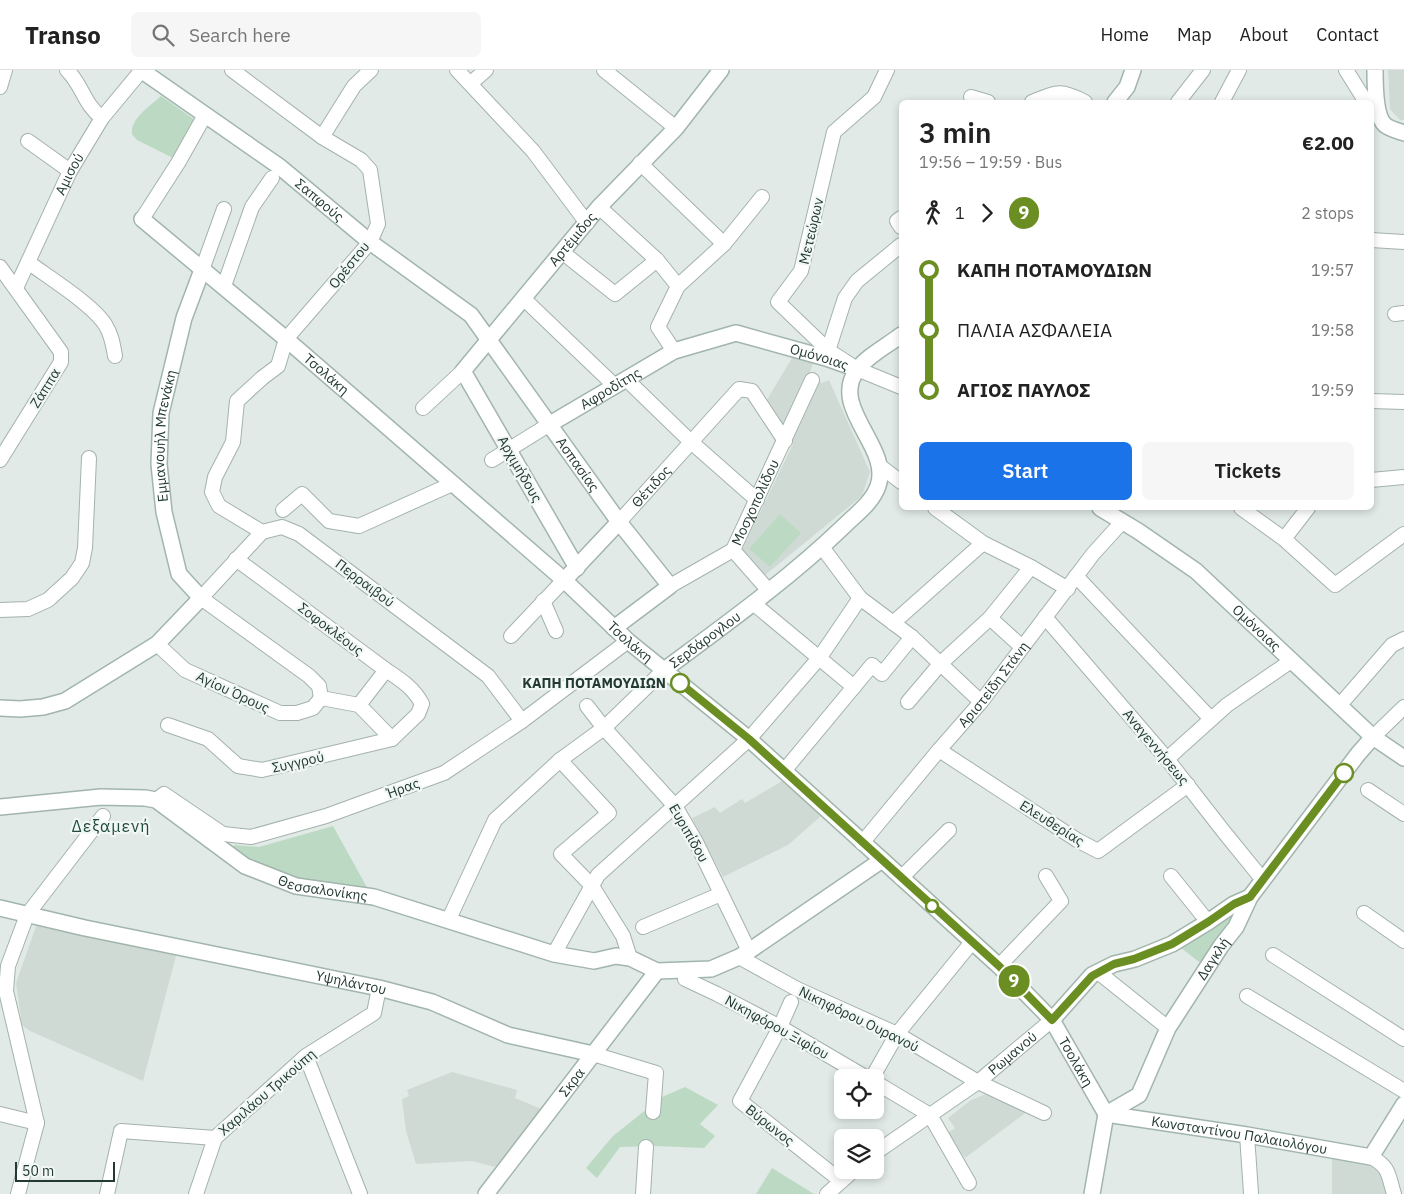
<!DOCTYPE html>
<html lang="en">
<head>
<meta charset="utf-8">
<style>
  body { margin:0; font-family:"IBM Plex Sans",sans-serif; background:#f6f6f6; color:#222; height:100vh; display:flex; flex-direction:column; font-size:19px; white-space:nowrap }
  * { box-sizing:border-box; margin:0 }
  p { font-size:16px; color:#767676 }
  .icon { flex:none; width:28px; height:28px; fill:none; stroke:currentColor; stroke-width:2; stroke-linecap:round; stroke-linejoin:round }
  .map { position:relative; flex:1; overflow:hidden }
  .drawer { position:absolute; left:899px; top:30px; width:475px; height:410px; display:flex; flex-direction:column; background:#fff; border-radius:8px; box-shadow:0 2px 8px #0003 }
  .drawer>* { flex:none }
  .badge { padding:0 10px; border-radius:16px; font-size:18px; line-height:32px }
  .tools { position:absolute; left:834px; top:999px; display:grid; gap:10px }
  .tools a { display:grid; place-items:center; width:50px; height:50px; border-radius:8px; background:#fff; box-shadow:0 2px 8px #0003; font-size:25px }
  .scale { position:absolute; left:15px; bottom:12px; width:100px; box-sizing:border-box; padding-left:5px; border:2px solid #233a33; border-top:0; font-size:14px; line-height:18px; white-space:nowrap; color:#233a33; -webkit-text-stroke:4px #f1f7f4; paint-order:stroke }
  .map>.badge { position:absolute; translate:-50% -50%; box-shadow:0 0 0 2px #fff }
  .legs { display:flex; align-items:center; gap:8px; height:55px; padding:0 20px; font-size:16px }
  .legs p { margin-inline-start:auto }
  .summary { display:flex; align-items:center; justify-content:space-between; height:85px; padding:0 20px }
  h1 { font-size:28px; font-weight:600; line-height:38px }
  .button { display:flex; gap:10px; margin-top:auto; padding:10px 20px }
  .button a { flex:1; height:58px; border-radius:8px; background:#1a73e8; color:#fff; font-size:20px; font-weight:600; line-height:58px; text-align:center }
  .button a+a { background:#f6f6f6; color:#222 }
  ul { padding:0 20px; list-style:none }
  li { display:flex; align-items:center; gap:18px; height:60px; font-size:19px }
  li i { display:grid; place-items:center; width:8px; height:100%; margin:0 6px; background:currentColor }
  li i::after { content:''; width:12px; height:12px; margin:-6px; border:4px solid; border-radius:50%; background:#fff }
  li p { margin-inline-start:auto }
  li:first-child i { background:linear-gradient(#0000 50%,currentColor 0) }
  li:last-child i { background:linear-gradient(currentColor 50%,#0000 0) }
  header { display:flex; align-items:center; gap:30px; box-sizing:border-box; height:70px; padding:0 25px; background:#fff; border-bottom:1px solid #e0e0e0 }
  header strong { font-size:24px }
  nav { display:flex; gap:28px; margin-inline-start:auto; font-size:18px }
  .search { width:350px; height:45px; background:#f6f6f6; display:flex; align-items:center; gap:12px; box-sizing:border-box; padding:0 18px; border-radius:8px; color:#767676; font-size:19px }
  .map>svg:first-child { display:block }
  .built { fill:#cfdad5 }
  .green { fill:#bcdac3 }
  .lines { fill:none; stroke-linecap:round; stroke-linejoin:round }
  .street-casing { stroke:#a4b2ad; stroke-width:16 }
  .secondary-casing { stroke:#a1b5ad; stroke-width:18 }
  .street { stroke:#fff; stroke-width:14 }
  .secondary { stroke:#fff; stroke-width:15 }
  .line-1-casing { stroke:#fff; stroke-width:11 }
  .line-1 { stroke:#6b8e23; stroke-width:8 }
  .stop-1-dot { fill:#fff; stroke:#6b8e23; stroke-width:2.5 }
  .labels { text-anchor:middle; stroke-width:4.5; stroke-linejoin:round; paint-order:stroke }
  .street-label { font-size:14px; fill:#233a33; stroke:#f1f7f4 }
  .stop-label { font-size:14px; font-weight:bold; fill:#233a33; stroke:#f1f7f4; text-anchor:end }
  .quarter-label { font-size:16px; letter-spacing:1px; fill:#214a3e; stroke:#f1f7f4 }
</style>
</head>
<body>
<header>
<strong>Transo</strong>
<div class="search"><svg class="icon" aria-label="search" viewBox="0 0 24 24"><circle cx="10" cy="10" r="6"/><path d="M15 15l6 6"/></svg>Search here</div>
<nav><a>Home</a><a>Map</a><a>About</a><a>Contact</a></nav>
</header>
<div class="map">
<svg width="1404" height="1124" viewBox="0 0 1404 1124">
  <rect width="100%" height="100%" fill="#e1eae6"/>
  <g class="built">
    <path d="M 1388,0 L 1404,0 L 1404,50 L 1400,50 L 1390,39 Z"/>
    <path d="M 795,283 L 814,291 L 808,307 L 822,313 L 829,310 L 870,402 L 862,426 L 764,506 L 741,482 L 793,374 L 765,333 Z"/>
    <path d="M 782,711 L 821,746 L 788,775 L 723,807 L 692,748 L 715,737 L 720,743 L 742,729 L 745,733 Z"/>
    <path d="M 38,851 L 177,882 L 143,1011 L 30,961 L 22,955 L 16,913 Z"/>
    <path d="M 452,1002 L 517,1020 L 515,1028 L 546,1041 L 495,1097 L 472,1091 L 416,1094 L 406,1061 L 402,1029 L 409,1026 L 407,1020 Z"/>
    <path d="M 986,1024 L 1028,1041 L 965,1088 L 947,1064 L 955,1058 L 948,1048 L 971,1030 Z"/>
    <path d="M 1332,1089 L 1376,1093 L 1381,1099 L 1389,1124 L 1332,1124 Z"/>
  </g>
  <g class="green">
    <path d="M 161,26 L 195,50 L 173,88 L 137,70 L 132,64 C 130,49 150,36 161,26 Z"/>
    <path d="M 780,444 L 801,463 L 770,497 L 749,479 Z"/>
    <path d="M 333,756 L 369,821 L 288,809 L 233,782 L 234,775 L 259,777 Z"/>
    <path d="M 1234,840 L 1239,843 L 1203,895 L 1180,877 Z"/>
    <path d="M 685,1017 L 718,1035 L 700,1054 L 715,1066 L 704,1078 L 656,1076 L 620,1077 L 597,1108 L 586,1098 L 613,1066 L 662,1027 Z"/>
    <path d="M 772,1098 L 814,1124 L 756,1124 Z"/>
  </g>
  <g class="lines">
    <g class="street-casing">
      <g id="street">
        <path d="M 67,0 C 83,16 83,33 102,48"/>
        <path d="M 232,0 L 322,67"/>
        <path d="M 457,0 L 533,81 L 587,153"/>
        <path d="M 604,0 L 676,58"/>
        <path d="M 887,0 L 874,27 L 834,62 L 801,201 L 778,232 L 829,281 L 857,299 L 901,317"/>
        <path d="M 1346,0 L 1366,32"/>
        <path d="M 471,13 L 486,0"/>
        <path d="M 0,17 L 5,0"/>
        <path d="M 971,27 L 988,32"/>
        <path d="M 1032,32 C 1057,22 1060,19 1085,32"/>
        <path d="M 1178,32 L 1203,0"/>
        <path d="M 1222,32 L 1239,0"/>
        <path d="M 28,71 L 70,101"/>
        <path d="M 640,93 L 724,174"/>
        <path d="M 599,137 L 657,190 L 678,216"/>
        <path d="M 901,148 L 897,151 L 901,157"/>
        <path d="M 142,149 L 178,93 L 205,45"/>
        <path d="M 1371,170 L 1404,172"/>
        <path d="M 562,182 L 615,224 L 657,190"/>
        <path d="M 28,192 C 48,207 95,236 106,256 C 112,266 113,275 115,286"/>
        <path d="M 0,197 L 61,282 L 61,292 L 0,390"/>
        <path d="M 202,200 L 224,139"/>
        <path d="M 224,216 L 252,137 L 272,108"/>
        <path id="s1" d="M 16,218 L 70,101 L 102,48 L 141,1"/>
        <path d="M 523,228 L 615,316"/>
        <path d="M 1395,244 L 1404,243"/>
        <path d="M 674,281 L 658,257 L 678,216 L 724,174 L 762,127"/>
        <path d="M 826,287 L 845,228 L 857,211 L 901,175"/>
        <path d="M 626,309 L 690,371 L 757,430"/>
        <path d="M 1371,331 L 1404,332"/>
        <path d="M 423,338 L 463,301"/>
        <path d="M 492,390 L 550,354"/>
        <path d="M 880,396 L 901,412"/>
        <path d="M 1371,410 L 1404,407"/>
        <path d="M 935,438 L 983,473 L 1031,497 L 1068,519"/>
        <path d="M 1241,438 L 1284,469 L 1335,515 L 1404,464"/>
        <path d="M 283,440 L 302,424 L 329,451 L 359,456 L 452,414"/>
        <path id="s2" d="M 619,452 L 739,319 L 752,321 L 785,371"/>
        <path d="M 262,462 L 219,436 L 212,422 L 215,407 L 233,372 L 237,331 L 262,308 L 278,296 L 286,269 L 370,172 L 378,154 L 370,100 L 361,90 L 322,67 L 354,16 L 371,0"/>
        <path d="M 1284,469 L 1308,438"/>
        <path d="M 822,477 L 860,528 L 912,567 L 981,632"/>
        <path d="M 733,480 L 769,521"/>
        <path d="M 1076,506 L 1211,649"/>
        <path id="s3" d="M 670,516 L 733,480 L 812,310"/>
        <path d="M 543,531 L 556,561"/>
        <path d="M 753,533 L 854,617"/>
        <path d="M 0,540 L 28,539 L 48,530 L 72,508 L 82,493 L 85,478 L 89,388"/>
        <path d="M 1045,547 L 1167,689 L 1224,762 L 1263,810"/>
        <path d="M 990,548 L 1022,577"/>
        <path d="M 893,553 L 983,473"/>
        <path d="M 511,566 L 564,510"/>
        <path d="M 157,574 L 185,600 L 280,643 L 297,643 L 313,638 L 321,628 L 359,635 L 386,600"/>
        <path d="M 321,628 L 319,616 L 309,606 L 201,528 L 262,462 L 282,457 L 299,464 L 488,606 L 522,651"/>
        <path d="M 908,632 L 941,593 L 990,548 L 1031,497"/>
        <path d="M 359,635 L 392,669"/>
        <path d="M 587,636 L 604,658 L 675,736 L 696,772 L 749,881"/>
        <path d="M 1339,636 L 1392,575 L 1404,569"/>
        <path d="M 168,655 L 208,669 L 238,696 L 262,700 L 392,669 L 418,644 L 422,634 C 414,618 401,610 386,600 L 236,489"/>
        <path d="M 1373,667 L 1404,637"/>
        <path d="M 939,680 L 1077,770 L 1098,781 L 1188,715"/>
        <path d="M 1167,689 L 1227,635 L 1291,591"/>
        <path d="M 560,690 L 609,743 L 561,784 L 592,816 L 623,866 L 630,888"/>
        <path d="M 784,701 L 872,595 L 882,604 L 912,567"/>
        <path d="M 1368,720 L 1404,744"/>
        <path d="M 156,730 L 164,724 L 223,764 L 251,767 L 326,746 L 444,703 L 522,651 L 628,571"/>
        <path id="s4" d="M 862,773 L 939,680 L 981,632 L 1093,484 L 1122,452"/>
        <path d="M 1171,806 L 1208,852"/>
        <path d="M 901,808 L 949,760"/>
        <path d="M 1364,843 L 1404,871"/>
        <path d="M 449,849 L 495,750 L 560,690 L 604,658 L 664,600"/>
        <path d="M 643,857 L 721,824"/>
        <path d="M 554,884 L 598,805 L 749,669 L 820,587 L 860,528"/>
        <path d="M 1273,885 L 1404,969"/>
        <path d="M 739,887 L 797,919 L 897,964 L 978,1012 L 1044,1043"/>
        <path d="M 999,896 L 1061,831 L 1046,806"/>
        <path d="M 1098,902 L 1168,958"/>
        <path d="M 685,909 L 717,924 L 780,957 L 867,1008"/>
        <path d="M 1247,926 L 1404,1021"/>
        <path d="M 791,932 L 780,957 L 740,1031 L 841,1111"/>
        <path d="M 593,984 L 656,1003 L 653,1042"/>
        <path d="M 306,986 L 360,1124"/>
        <path d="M 872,1008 L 897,964 L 972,872"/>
        <path d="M 875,1012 L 930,1045 L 969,1113"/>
        <path d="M 0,1044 L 37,1053"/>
        <path d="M 1247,1065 L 1251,1123"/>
        <path id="s5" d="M 875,1083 L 978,1012 L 1052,950"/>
        <path d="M 1371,1087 C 1390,1097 1388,1105 1394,1124"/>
        <path d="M 18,1124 L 37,1053 L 6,921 L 8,896 L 27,845 L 103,746"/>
        <path d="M 107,1124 L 121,1061 L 215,1068"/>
        <path d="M 196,1124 L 215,1068 L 306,986 L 374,943 L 379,918"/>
        <path d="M 643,1124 L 646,1077"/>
        <path d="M 827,1124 L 854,1100"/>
      </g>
    </g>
    <g class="secondary-casing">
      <g id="secondary">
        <path id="s6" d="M 141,0 L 280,97 L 370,172 L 471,245 L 619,452 L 670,516 L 614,558"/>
        <path d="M 1375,0 C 1375,13 1375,46 1385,55 C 1390,59 1398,61 1404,63"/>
        <path d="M 1115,32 L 1127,17 L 1133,0"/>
        <path id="s7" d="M 142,149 L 286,269 L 564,510 L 628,571 L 749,669 L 999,896 L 1052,950 L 1106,1044"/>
        <path id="s8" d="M 550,354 L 674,281 L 736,263 L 826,288 L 857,299"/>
        <path id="s9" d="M 1100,438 L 1138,461 L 1196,501 L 1373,667 L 1404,688"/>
        <path id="s10" d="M 577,498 L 463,301 L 599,137 L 676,58 L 721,0"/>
        <path d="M 570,504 L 619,452"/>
        <path id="s11" d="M 664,600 C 726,554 789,509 844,456 C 856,444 872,433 878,416 C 892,377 829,338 857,300 C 867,286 887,276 901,265"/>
        <path id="s12" d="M 0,638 L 20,639 L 43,637 L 65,631 L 157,574 L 201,528 L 179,504 L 164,442 L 159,394 L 161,343 L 184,248 L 202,200"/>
        <path id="s13" d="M 0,737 L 101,727 L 145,728 L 156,730 L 245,796 L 296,816 L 374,827 L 554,884 L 594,891 L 616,886 L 630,888 L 657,901 L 711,899 L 739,887 L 749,881 L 882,790"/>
        <path id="s14" d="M 0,838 L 85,858 L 379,918 L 432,932 L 508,965 L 593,984"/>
        <path d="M 1052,950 L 1092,905 L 1114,894 L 1135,889 L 1172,874 L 1208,852 L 1234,834 L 1250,827"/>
        <path id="s15" d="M 1106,1044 L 1247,1065 L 1371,1087 L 1404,1034"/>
        <path id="s16" d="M 486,1124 L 657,901"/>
        <path id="s17" d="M 1092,1124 L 1106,1044 L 1139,1025 L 1168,958 L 1221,876 L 1236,857 L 1250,827 L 1358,684 L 1373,667"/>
      </g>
    </g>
    <use href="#street" class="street"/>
    <use href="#secondary" class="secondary"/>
  </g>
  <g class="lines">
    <g class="line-1-casing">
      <path id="line-1" d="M 680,613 L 749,669 L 999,896 L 1052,950 L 1092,906 L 1114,894 L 1134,889 L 1172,874 L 1208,852 L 1234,834 L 1250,827 L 1344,703"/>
    </g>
    <use href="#line-1" class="line-1"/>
  </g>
  <g class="stop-1-dot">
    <circle cx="680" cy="613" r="9"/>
    <circle cx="1344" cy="703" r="9"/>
    <circle cx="932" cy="836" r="6"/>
  </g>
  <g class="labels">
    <g class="street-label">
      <text dy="5" stroke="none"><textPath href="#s1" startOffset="126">Αμισού</textPath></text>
      <text dy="5" stroke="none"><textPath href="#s6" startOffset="221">Σαπφούς</textPath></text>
      <text transform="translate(811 161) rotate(-77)" y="5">Μετεώρων</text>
      <text dy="5" stroke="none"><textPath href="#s10" startOffset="399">Αρτέμιδος</textPath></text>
      <text transform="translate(349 195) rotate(-51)" y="5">Ορέστου</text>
      <text dy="5" stroke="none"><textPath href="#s8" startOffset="295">Ομόνοιας</textPath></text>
      <text dy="5" stroke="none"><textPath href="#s7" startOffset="241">Τσολάκη</textPath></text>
      <text transform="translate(45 318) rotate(-58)" y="5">Ζάππα</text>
      <text dy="5" stroke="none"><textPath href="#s8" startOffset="70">Αφροδίτης</textPath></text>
      <text dy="5" stroke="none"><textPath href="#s12" startOffset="411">Εμμανουήλ Μπενάκη</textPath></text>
      <text dy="5" stroke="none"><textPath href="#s6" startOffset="595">Ασπασίας</textPath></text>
      <text transform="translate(520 399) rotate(60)" y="5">Αρχιμήδους</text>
      <text dy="5" stroke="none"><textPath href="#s2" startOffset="48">Θέτιδος</textPath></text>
      <text dy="5" stroke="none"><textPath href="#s3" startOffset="125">Μοσχοπολίδου</textPath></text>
      <text transform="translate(365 513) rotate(37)" y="5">Περραιβού</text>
      <text dy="5" stroke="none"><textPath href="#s9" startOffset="198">Ομόνοιας</textPath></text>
      <text transform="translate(331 559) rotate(37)" y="5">Σοφοκλέους</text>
      <text dy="5" stroke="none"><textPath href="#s11" startOffset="51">Σερδάρογλου</textPath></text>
      <text dy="5" stroke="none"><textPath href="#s7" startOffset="646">Τσολάκη</textPath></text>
      <text dy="5" stroke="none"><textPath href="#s4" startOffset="206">Αριστείδη Στάνη</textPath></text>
      <text transform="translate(233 622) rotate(25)" y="5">Αγίου Όρους</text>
      <text transform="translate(1156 677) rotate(50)" y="5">Αναγεννήσεως</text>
      <text transform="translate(298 692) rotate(-13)" y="5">Συγγρού</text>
      <text transform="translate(403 718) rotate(-20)" y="5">Ήρας</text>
      <text transform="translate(1052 753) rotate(32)" y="5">Ελευθερίας</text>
      <text transform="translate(689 763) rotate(60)" y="5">Ευριπίδου</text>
      <text dy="5" stroke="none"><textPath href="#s13" startOffset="349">Θεσσαλονίκης</textPath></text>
      <text dy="5" stroke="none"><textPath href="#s17" startOffset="275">Δαγκλή</textPath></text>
      <text dy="5" stroke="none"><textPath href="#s14" startOffset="359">Υψηλάντου</textPath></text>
      <text transform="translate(859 949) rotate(26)" y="5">Νικηφόρου Ουρανού</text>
      <text transform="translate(777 957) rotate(29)" y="5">Νικηφόρου Ξιφίου</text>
      <text dy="5" stroke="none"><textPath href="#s5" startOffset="170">Ρωμανού</textPath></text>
      <text dy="5" stroke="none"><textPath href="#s7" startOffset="1261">Τσολάκη</textPath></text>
      <text dy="5" stroke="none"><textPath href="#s16" startOffset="141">Σκρα</textPath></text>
      <text transform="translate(267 1022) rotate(-41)" y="5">Χαριλάου Τρικούπη</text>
      <text transform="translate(770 1055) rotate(38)" y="5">Βύρωνος</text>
      <text dy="5" stroke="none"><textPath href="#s15" startOffset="135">Κωνσταντίνου Παλαιολόγου</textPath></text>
    </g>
    <g class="stop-label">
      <text x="666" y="618">ΚΑΠΗ ΠΟΤΑΜΟΥΔΙΩΝ</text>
    </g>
    <g class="quarter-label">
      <text x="111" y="762">Δεξαμενή</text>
    </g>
  </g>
</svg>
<div class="tools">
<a><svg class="icon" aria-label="locate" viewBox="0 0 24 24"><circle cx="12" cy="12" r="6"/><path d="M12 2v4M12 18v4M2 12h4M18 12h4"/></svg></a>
<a><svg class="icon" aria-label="layers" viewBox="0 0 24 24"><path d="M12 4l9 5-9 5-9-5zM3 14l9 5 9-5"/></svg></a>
</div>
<div class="scale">50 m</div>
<b class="badge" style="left:1014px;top:911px;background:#6b8e23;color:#fff">9</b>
<section class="drawer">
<div class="summary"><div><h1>3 min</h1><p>19:56 – 19:59 · Bus</p></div><b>€2.00</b></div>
<div class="legs"><svg class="icon" aria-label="walk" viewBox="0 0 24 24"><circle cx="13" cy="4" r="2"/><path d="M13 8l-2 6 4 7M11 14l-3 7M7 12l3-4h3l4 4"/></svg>1<svg class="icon" aria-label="forward" viewBox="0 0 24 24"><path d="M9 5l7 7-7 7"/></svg><b class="badge" style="background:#6b8e23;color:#fff">9</b><p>2 stops</p></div>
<ul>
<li><i style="color:#6b8e23"></i><b>ΚΑΠΗ ΠΟΤΑΜΟΥΔΙΩΝ</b><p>19:57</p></li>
<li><i style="color:#6b8e23"></i><span>ΠΑΛΙΑ ΑΣΦΑΛΕΙΑ</span><p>19:58</p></li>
<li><i style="color:#6b8e23"></i><b>ΑΓΙΟΣ ΠΑΥΛΟΣ</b><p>19:59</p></li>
</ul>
<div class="button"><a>Start</a><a>Tickets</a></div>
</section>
</div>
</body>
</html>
